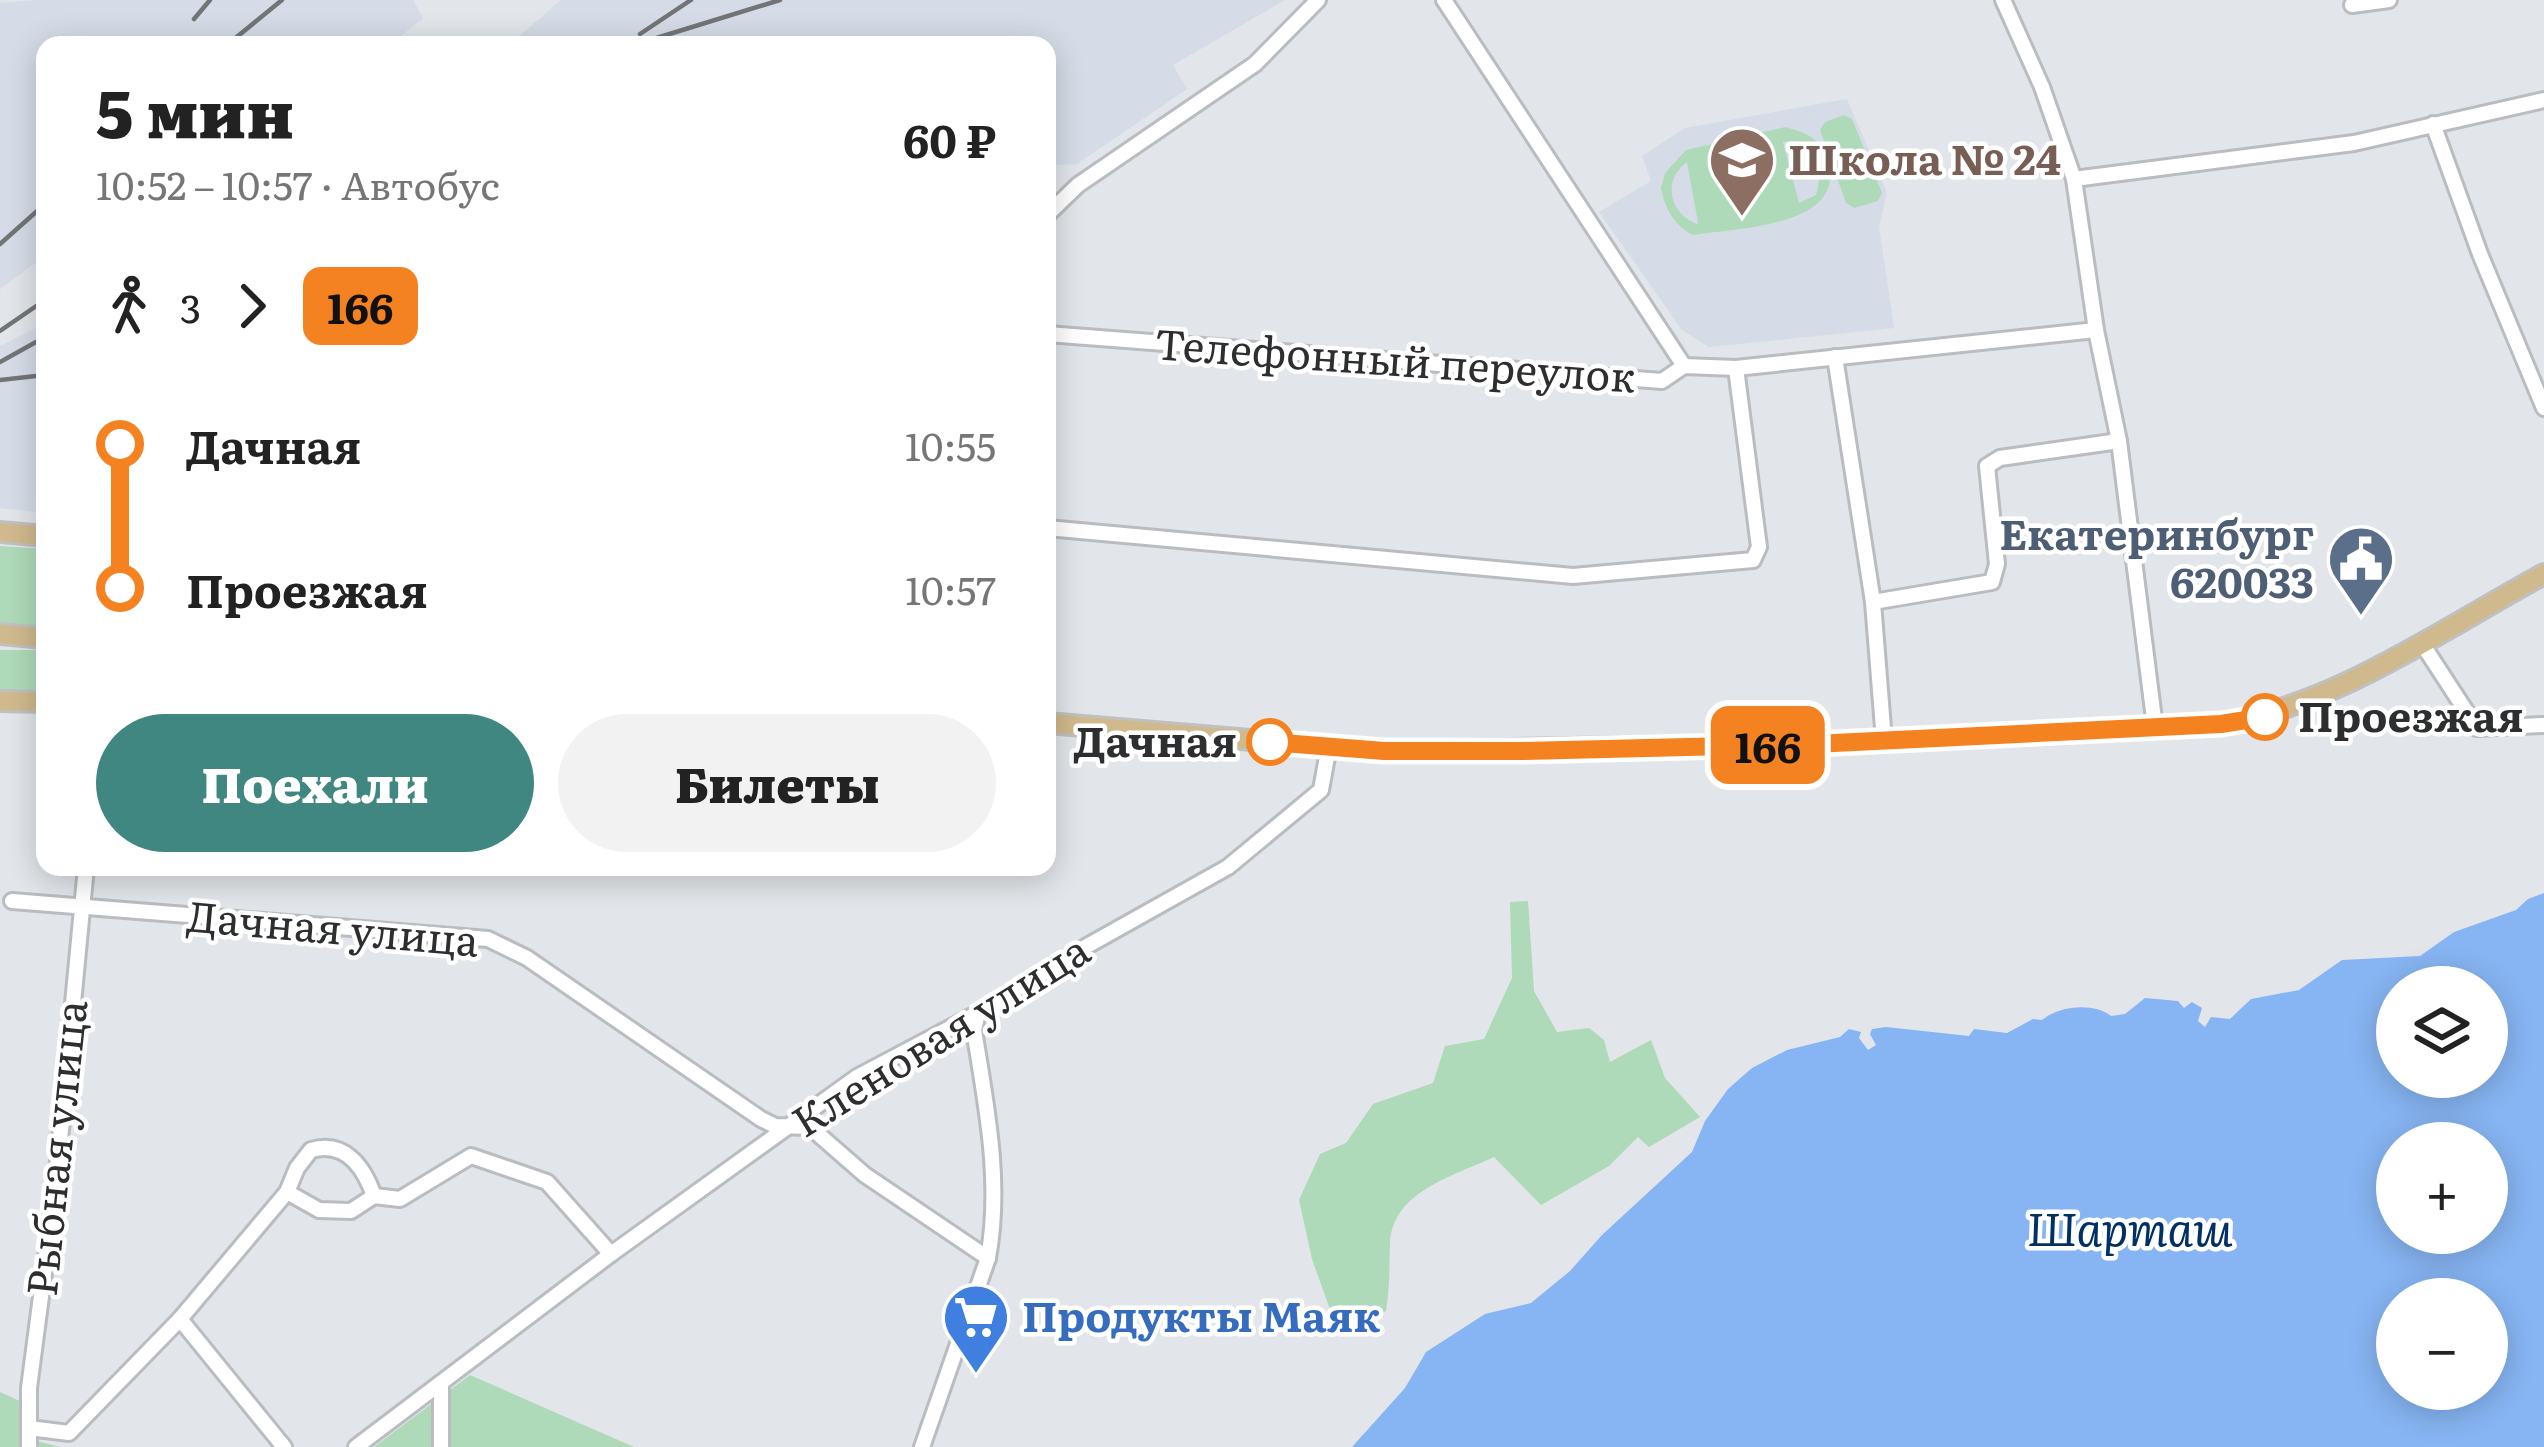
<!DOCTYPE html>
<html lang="ru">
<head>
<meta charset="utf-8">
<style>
  body { margin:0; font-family:Literata,serif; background:#f2f2f2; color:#222; height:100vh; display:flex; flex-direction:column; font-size:45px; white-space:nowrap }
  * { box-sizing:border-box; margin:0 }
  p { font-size:39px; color:#767676 }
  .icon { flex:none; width:66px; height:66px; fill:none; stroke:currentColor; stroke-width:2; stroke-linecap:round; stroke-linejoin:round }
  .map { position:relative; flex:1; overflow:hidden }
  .sheet { position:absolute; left:36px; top:36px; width:1020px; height:840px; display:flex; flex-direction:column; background:#fff; border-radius:24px; box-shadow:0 6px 30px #0003 }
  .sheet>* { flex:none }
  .badge { padding:0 24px; border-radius:18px; font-size:42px; line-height:78px }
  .tools { position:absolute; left:2376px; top:966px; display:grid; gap:24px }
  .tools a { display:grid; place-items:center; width:132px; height:132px; border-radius:50%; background:#fff; box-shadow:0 6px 30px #0003; font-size:60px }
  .map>.badge { position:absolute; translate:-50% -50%; box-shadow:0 0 0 6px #fff }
  .legs { display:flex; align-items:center; gap:18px; height:132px; padding:0 60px; font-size:39px }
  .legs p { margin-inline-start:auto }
  .summary { display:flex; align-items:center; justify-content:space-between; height:204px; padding:0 60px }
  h1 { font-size:66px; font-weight:800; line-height:90px }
  .primary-button { display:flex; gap:24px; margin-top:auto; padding:24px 60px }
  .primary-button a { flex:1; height:138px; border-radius:72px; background:#408782; color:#fff; font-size:48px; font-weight:800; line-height:138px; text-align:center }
  .primary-button a+a { background:#f2f2f2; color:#222 }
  ul { padding:0 60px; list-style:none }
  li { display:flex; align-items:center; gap:42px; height:144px; font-size:45px }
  li i { display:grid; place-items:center; width:18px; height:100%; margin:0 15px; background:currentColor }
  li i::after { content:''; width:30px; height:30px; margin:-15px; border:9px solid; border-radius:50%; background:#fff }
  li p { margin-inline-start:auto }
  li:first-child i { background:linear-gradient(#0000 50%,currentColor 0) }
  li:last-child i { background:linear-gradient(currentColor 50%,#0000 0) }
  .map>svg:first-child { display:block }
  .built { fill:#d5dce7 }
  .green { fill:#aedab9; fill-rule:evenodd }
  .water { fill:#87b5f3; fill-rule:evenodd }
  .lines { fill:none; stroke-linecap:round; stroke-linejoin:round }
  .minor-casing { stroke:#b9bcc0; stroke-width:20 }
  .major-casing { stroke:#c0c0c1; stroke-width:24 }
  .minor { stroke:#fff; stroke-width:14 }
  .major { stroke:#d0b98d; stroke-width:18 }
  .rail { stroke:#727476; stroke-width:4.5 }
  .line-1-casing { stroke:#fff; stroke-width:27 }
  .line-1 { stroke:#f58220; stroke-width:18 }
  .stop-1-dot { fill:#fff; stroke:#f58220; stroke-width:6 }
  .labels { text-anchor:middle; stroke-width:9; stroke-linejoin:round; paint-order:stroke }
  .education-label { font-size:42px; font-weight:bold; fill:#785e54; stroke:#fff; text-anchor:start }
  .street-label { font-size:42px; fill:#2d2e2f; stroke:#fff }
  .service-label { font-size:42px; font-weight:bold; fill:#4e5e75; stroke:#fff; text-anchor:end }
  .stop-label { font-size:42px; font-weight:bold; fill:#2d2e2f; stroke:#fff; text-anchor:start }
  .shop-label { font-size:42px; font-weight:bold; fill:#366cbe; stroke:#fff; text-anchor:start }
  .water-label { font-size:45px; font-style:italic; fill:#013065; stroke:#fff }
</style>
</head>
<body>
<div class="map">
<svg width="2544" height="1447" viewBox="0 0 2544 1447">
  <rect width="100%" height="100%" fill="#e2e5e9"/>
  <g class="built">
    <path d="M 38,0 L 413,0 L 423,18 L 390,45 L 314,45 L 308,38 L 299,45 L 45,45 L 45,256 L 0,289 L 0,3 Z"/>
    <path d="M 561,0 L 1285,0 L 1173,65 L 1187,89 L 1077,164 L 1047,165 L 1047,45 L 509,45 Z"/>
    <path d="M 1847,99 L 1887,193 L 1879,227 L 1894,328 L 1709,347 L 1682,330 L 1599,212 L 1651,181 L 1642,156 L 1685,128 Z"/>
    <path d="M 45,323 L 45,513 L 0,508 L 0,346 Z"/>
  </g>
  <g class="green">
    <path d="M 1844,115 L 1852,119 L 1882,193 L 1878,201 L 1854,208 L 1846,203 L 1820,130 L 1825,122 Z"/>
    <path d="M 1785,127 C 1805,132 1820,138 1827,159 C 1851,227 1735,228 1693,235 C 1674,225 1665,209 1661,188 L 1665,173 L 1686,150 ZM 1797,141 C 1819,154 1823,172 1816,195 L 1799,203 L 1783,142 ZM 1687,162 L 1698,223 L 1697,224 C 1669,213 1662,180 1687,162 Z"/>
    <path d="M 0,546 L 45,549 L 45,636 L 0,631 Z"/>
    <rect x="0" y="650" width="45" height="43"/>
    <path d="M 1528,901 L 1534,991 L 1557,1032 L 1589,1028 L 1604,1040 L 1610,1062 L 1651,1040 L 1665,1078 L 1700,1117 L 1649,1147 L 1638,1137 L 1609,1166 L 1541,1205 L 1494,1157 C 1454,1176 1392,1191 1390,1244 C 1389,1267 1390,1287 1386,1311 L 1356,1326 L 1331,1312 L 1312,1259 L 1299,1200 L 1320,1154 L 1346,1143 L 1373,1104 L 1433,1083 L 1445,1046 L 1484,1039 L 1512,978 L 1510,902 Z"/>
    <path d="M 470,1375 L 634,1447 L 374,1447 Z"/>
    <path d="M 0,1392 L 24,1403 L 29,1439 L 60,1447 L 0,1447 Z"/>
  </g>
  <path class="water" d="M 2544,893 L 2544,1447 L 1352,1447 L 1405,1388 L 1426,1352 L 1485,1314 L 1531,1303 L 1570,1271 L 1602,1235 L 1692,1152 L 1705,1121 L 1728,1089 L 1752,1068 L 1787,1050 L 1840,1037 L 1849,1029 L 1861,1032 L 1859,1038 L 1868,1050 L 1876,1045 L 1870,1034 L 1872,1029 L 1886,1027 L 1969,1036 L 1974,1029 L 2007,1033 L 2033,1019 L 2042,1020 C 2059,1006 2093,1002 2111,1016 L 2125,1014 L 2145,998 L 2178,1001 L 2184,1008 L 2192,1002 L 2202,1008 L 2198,1021 L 2205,1027 L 2211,1017 L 2230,1019 L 2251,999 L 2299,990 L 2342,960 L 2420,956 L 2454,932 L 2516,910 L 2528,899 ZM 2397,987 L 2487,987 L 2487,1077 L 2397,1077 ZM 2397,1143 L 2487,1143 L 2487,1233 L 2397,1233 ZM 2397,1299 L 2487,1299 L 2487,1389 L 2397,1389 Z"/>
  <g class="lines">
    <g class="minor-casing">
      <g id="minor">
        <path d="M 1444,0 L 1684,366"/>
        <path d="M 2003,0 L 2042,87 L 2074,179 L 2096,330 L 2119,441 L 2155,727"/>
        <path d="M 2352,5 L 2389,0"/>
        <path d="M 2433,124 L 2480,254 L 2544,408"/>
        <path d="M 2074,179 L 2354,143 L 2544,100"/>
        <path d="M 1047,215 L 1078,185 L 1255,64 L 1318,0"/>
        <path d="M 1047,334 L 1662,381 L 1684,366 L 1736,368 L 2096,330"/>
        <path d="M 1835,357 L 1873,602 L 1884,741"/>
        <path d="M 1047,528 L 1573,576 L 1753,560 L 1759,547 L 1736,368"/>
        <path d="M 1873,602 L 1992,582 L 1997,564 L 1987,466 L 2000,458 L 2119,441"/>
        <path d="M 2421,642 L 2477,728 L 2544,725"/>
        <path d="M 12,901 L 488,939 L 527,958 L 761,1119 L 775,1126 L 810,1127 L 865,1175 L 988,1258"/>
        <path d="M 287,1192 L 319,1210 L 351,1211 L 374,1196 L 400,1199 L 471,1156 L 547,1182 L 611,1254"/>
        <path d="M 180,1319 L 284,1447"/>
        <path d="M 441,1383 L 441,1447"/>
        <path d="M 29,1428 L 69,1433 L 180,1319 L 287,1192 L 297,1168 L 311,1150 C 345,1140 364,1167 374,1196"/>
        <path d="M 29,1447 L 29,1388 L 56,1182 L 86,867"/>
        <path d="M 356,1447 L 611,1254 L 857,1077 L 978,1013 L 1087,946 L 1228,867 L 1321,790 L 1329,746"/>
        <path d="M 922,1447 L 988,1258 C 1002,1182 986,1105 974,1030 L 978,1013"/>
      </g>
    </g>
    <g class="major-casing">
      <g id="major">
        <path d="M 0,532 L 45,536"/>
        <path d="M 0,634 L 45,638"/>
        <path d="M 0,701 L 45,702"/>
        <path d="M 1047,723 L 1383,751 L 1814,744 L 2221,724 C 2338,704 2441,630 2544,574"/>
      </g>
    </g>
    <use href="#minor" class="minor"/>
    <use href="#major" class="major"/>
    <g class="rail">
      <path d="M 194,19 L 210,0"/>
      <path d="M 640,34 L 691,0"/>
      <path d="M 626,42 L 650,40 L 780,0"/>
      <path d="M 227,45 L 282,0"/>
      <path d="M 0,244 L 45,204"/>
      <path d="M 0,331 L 45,300"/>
      <path d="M 0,362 L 45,337"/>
      <path d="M 0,380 L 45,375"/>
    </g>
  </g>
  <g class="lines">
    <g class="line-1-casing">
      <path id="line-1" d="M 1270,742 L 1384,751 L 1522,751 L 1814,744 L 2221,724 L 2265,717"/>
    </g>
    <use href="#line-1" class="line-1"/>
  </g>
  <defs>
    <g id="school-pin" transform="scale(3.45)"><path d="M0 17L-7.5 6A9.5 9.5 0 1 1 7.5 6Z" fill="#8d6e63" stroke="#fff"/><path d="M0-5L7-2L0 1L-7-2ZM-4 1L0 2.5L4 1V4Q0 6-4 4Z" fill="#fff"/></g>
    <g id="civic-pin" transform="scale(3.45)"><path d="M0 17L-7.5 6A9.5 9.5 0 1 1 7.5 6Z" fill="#5c6f8a" stroke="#fff"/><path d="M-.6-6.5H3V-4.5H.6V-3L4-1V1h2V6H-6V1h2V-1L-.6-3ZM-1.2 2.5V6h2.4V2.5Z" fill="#fff"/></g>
    <g id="supermarket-pin" transform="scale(3.45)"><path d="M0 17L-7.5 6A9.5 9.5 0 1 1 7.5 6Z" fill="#3f7fe0" stroke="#fff"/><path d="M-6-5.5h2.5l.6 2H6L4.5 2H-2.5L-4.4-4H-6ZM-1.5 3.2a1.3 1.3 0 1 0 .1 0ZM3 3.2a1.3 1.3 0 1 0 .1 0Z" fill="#fff"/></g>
  </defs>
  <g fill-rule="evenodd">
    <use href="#school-pin" x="1742" y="160"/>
    <use href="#civic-pin" x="2361" y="559"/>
    <use href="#supermarket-pin" x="976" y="1317"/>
  </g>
  <g class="stop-1-dot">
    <circle cx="2265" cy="717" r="21"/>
    <circle cx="1270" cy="742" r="21"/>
  </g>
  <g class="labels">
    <g class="education-label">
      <text x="1788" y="175">Школа № 24</text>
    </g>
    <g class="street-label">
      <text transform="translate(1395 361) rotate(4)" y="15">Телефонный переулок</text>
      <text transform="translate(333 929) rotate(5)" y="15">Дачная улица</text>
      <text transform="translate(941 1036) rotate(-32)" y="15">Кленовая улица</text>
      <text transform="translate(57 1148) rotate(-84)" y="15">Рыбная улица</text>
    </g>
    <g class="service-label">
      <text x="2314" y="550">Екатеринбург<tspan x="2314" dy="48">620033</tspan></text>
    </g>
    <g class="stop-label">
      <text x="2298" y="732">Проезжая</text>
      <text x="1237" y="757" text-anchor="end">Дачная</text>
    </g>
    <g class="shop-label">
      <text x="1022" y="1332">Продукты Маяк</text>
    </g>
    <g class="water-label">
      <text x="2130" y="1246">Шарташ</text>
    </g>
  </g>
</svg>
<div class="tools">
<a><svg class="icon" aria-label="layers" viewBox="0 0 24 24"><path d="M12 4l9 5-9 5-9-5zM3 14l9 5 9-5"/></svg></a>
<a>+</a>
<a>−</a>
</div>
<b class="badge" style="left:1768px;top:745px;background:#f58220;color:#111">166</b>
<section class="sheet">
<div class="summary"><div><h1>5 мин</h1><p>10:52 – 10:57 · Автобус</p></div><b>60 ₽</b></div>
<div class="legs"><svg class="icon" aria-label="walk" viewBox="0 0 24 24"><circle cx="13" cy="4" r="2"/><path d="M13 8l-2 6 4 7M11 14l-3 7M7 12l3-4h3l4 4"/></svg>3<svg class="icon" aria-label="forward" viewBox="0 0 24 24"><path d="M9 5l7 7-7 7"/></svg><b class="badge" style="background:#f58220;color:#111">166</b></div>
<ul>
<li><i style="color:#f58220"></i><b>Дачная</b><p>10:55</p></li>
<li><i style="color:#f58220"></i><b>Проезжая</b><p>10:57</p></li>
</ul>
<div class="primary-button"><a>Поехали</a><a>Билеты</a></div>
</section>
</div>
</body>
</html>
